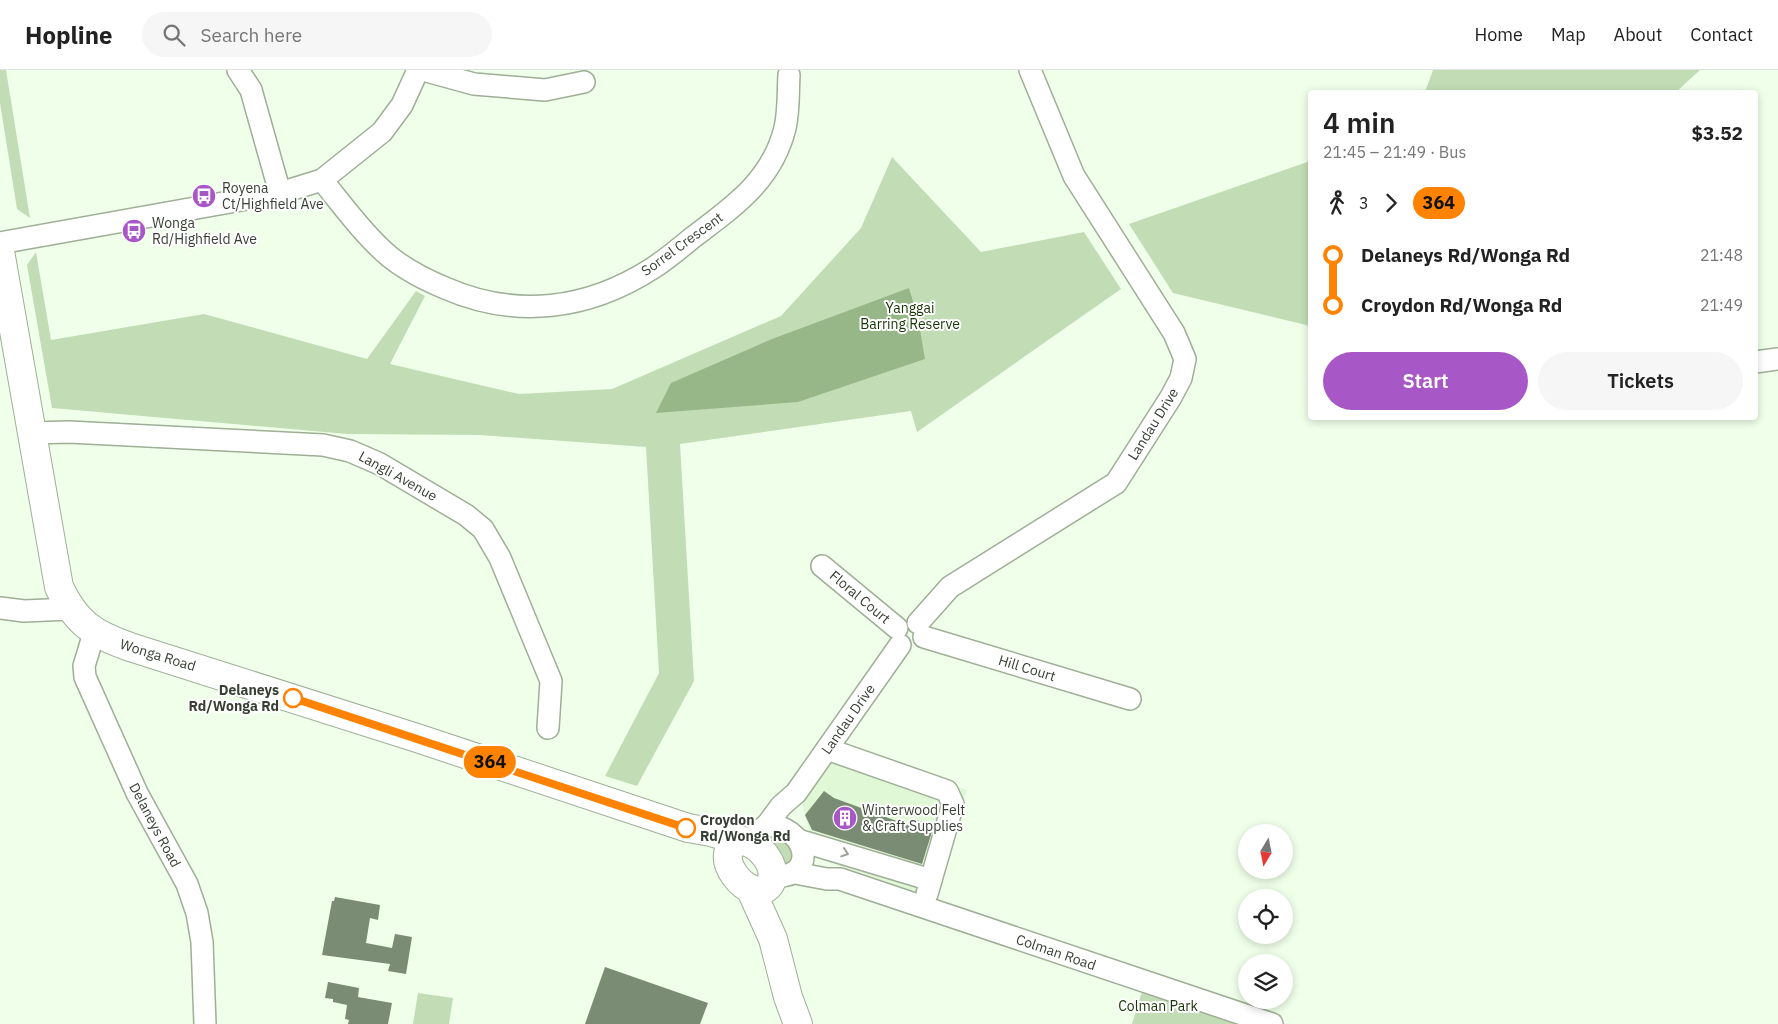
<!DOCTYPE html>
<html lang="en">
<head>
<meta charset="utf-8">
<style>
  body { margin:0; font-family:"IBM Plex Sans",sans-serif; background:#f6f6f6; color:#222; height:100vh; display:flex; flex-direction:column; font-size:19px; white-space:nowrap }
  * { box-sizing:border-box; margin:0 }
  p { font-size:16px; color:#767676 }
  .icon { flex:none; width:28px; height:28px; fill:none; stroke:currentColor; stroke-width:2; stroke-linecap:round; stroke-linejoin:round }
  .map { position:relative; flex:1; overflow:hidden }
  .details { position:absolute; left:1308px; top:20px; width:450px; height:330px; display:flex; flex-direction:column; background:#fff; border-radius:5px; box-shadow:0 2px 8px #0003 }
  .details>* { flex:none }
  .badge { padding:0 10px; border-radius:16px; font-size:18px; line-height:32px }
  .needle { width:32px; rotate:190deg }
  .fabs { position:absolute; left:1238px; top:754px; display:grid; gap:10px }
  .fabs a { display:grid; place-items:center; width:55px; height:55px; border-radius:50%; background:#fff; box-shadow:0 2px 8px #0003; font-size:25px }
  .map>.badge { position:absolute; translate:-50% -50%; box-shadow:0 0 0 2px #fff }
  .legs { display:flex; align-items:center; gap:8px; height:55px; padding:0 15px; font-size:16px }
  .legs p { margin-inline-start:auto }
  .headline { display:flex; align-items:center; justify-content:space-between; height:85px; padding:0 15px }
  h1 { font-size:28px; font-weight:600; line-height:38px }
  .primary-button { display:flex; gap:10px; margin-top:auto; padding:10px 15px }
  .primary-button a { flex:1; height:58px; border-radius:30px; background:#a857c6; color:#fff; font-size:20px; font-weight:600; line-height:58px; text-align:center }
  .primary-button a+a { background:#f6f6f6; color:#222 }
  ul { padding:0 15px; list-style:none }
  li { display:flex; align-items:center; gap:18px; height:50px; font-size:19px }
  li i { display:grid; place-items:center; width:8px; height:100%; margin:0 6px; background:currentColor }
  li i::after { content:''; width:12px; height:12px; margin:-6px; border:4px solid; border-radius:50%; background:#fff }
  li p { margin-inline-start:auto }
  li:first-child i { background:linear-gradient(#0000 50%,currentColor 0) }
  li:last-child i { background:linear-gradient(currentColor 50%,#0000 0) }
  header { display:flex; align-items:center; gap:30px; box-sizing:border-box; height:70px; padding:0 25px; background:#fff; border-bottom:1px solid #e0e0e0 }
  header strong { font-size:24px }
  nav { display:flex; gap:28px; margin-inline-start:auto; font-size:18px }
  .search { width:350px; height:45px; background:#f6f6f6; display:flex; align-items:center; gap:12px; box-sizing:border-box; padding:0 18px; border-radius:28px; color:#767676; font-size:19px }
  .map>svg:first-child { display:block }
  .built { fill:#e0f8d6 }
  .green { fill:#c2ddb6 }
  .water { fill:#97b789 }
  .building { fill:#7b8c74 }
  .lines { fill:none; stroke-linecap:round; stroke-linejoin:round }
  .minor-casing { stroke:#9eaf96; stroke-width:24 }
  .major-casing { stroke:#9eaf96; stroke-width:30 }
  .minor { stroke:#fff; stroke-width:21 }
  .major { stroke:#fff; stroke-width:28 }
  .oneway { stroke:#9c9f9a }
  .line-1-casing { stroke:#fff; stroke-width:11 }
  .line-1 { stroke:#ff8200; stroke-width:8 }
  .stop-1-dot { fill:#fff; stroke:#ff8200; stroke-width:2.5 }
  .labels { text-anchor:middle; stroke-width:4; stroke-linejoin:round; paint-order:stroke }
  .poi-label { font-size:14px; fill:#383f34; stroke:#fff; text-anchor:start }
  .street-label { font-size:14px; fill:#383f34; stroke:#fff }
  .park-label { font-size:14px; fill:#173404; stroke:#fff }
  .stop-label { font-size:14px; font-weight:bold; fill:#383f34; stroke:#fff; text-anchor:end }
</style>
</head>
<body>
<header>
<strong>Hopline</strong>
<div class="search"><svg class="icon" aria-label="search" viewBox="0 0 24 24"><circle cx="10" cy="10" r="6"/><path d="M15 15l6 6"/></svg>Search here</div>
<nav><a>Home</a><a>Map</a><a>About</a><a>Contact</a></nav>
</header>
<div class="map">
<svg width="1778" height="954" viewBox="0 0 1778 954">
  <rect width="100%" height="100%" fill="#f0ffe9"/>
  <path class="built" d="M 840,677 L 967,720 L 938,829 L 823,790 L 809,760 L 802,734 Z"/>
  <g class="green">
    <path d="M 0,0 L 6,0 L 30,148 L 17,139 L 0,33 Z"/>
    <path d="M 1433,0 L 1700,0 L 1676,22 L 1425,22 Z"/>
    <path d="M 892,87 L 981,182 L 1084,162 L 1121,219 L 917,362 L 911,341 L 680,374 L 694,611 L 637,716 L 605,706 L 659,603 L 646,377 L 480,365 L 347,364 L 52,338 L 27,195 L 36,182 L 51,270 L 204,244 L 367,289 L 416,221 L 425,226 L 390,294 L 519,324 L 612,319 L 781,246 L 861,158 Z"/>
    <path d="M 1310,91 L 1310,256 L 1173,223 L 1129,154 Z"/>
    <path d="M 789,764 L 793,787 L 789,793 L 781,797 L 761,766 Z"/>
    <path d="M 1145,912 L 1272,954 L 1132,954 Z"/>
    <path d="M 418,923 L 453,928 L 449,954 L 413,954 Z"/>
  </g>
  <path class="water" d="M 909,218 L 918,248 L 925,289 L 798,332 L 656,343 L 671,313 L 772,269 Z"/>
  <g class="building">
    <path d="M 824,721 L 834,728 L 913,757 L 916,750 L 934,755 L 922,794 L 812,760 L 805,745 Z"/>
    <path d="M 335,827 L 380,835 L 378,850 L 370,848 L 366,873 L 392,878 L 395,864 L 412,867 L 406,904 L 388,901 L 390,894 L 322,885 L 332,831 L 334,831 Z"/>
    <path d="M 605,897 L 708,933 L 700,954 L 585,954 Z"/>
    <path d="M 328,912 L 359,918 L 358,927 L 392,933 L 388,954 L 348,954 L 349,950 L 345,949 L 347,935 L 333,932 L 333,929 L 325,928 Z"/>
  </g>
  <g class="lines">
    <g class="minor-casing">
      <g id="minor">
        <path d="M 238,0 L 251,20 L 280,123"/>
        <path d="M 423,0 L 474,14 L 545,20 L 584,12"/>
        <path d="M 322,110 C 340,132 357,156 378,176 C 396,195 421,208 445,218 C 516,249 588,240 653,198 C 667,189 680,178 692,168 C 733,137 772,111 785,58 C 789,41 788,22 789,5"/>
        <path d="M 0,173 L 280,123 L 322,110 L 382,62 L 402,35 L 418,0"/>
        <path d="M 1755,292 L 1778,289"/>
        <path d="M 32,363 L 69,362 L 323,375 L 350,381 L 380,394 L 466,445 L 483,459 L 500,488 L 551,611 L 548,658"/>
        <path d="M 822,496 L 897,558"/>
        <path d="M 0,538 L 24,541 L 70,539"/>
        <path d="M 918,553 L 950,517 L 1116,413 L 1171,327 L 1181,308 L 1185,289 L 1174,263 L 1074,106 L 1030,0"/>
        <path d="M 94,563 L 84,596 L 85,607 L 137,723 L 187,814 L 197,843 L 202,872 L 205,954"/>
        <path d="M 924,567 L 1130,629"/>
        <path d="M 827,679 L 947,721 L 953,734 L 931,810"/>
        <path d="M 767,755 L 781,736 L 796,723 L 900,575"/>
        <path d="M 757,762 L 767,755 C 805,756 817,801 783,806"/>
        <path d="M 798,770 L 931,810 L 927,824"/>
        <path d="M 795,803 L 827,809 L 840,809 L 1272,954"/>
      </g>
    </g>
    <g class="major-casing">
      <g id="major">
        <path d="M 0,181 L 59,517 C 76,553 93,564 130,577 L 417,668 L 688,758 L 711,762 L 742,771"/>
        <path d="M 742,771 C 759,772 780,798 770,814 C 752,840 704,780 742,771 Z"/>
        <path d="M 751,820 L 773,869 L 788,927 L 798,954"/>
      </g>
    </g>
    <use href="#minor" class="minor"/>
    <use href="#major" class="major"/>
  </g>
  <defs><path id="oneway-chevron" d="M-2-3.5L2.5 0L-2 3.5" fill="none" stroke-width="1.6" stroke-linecap="round" stroke-linejoin="round" transform="scale(1.25)"/></defs>
  <use class="oneway" href="#oneway-chevron" transform="translate(845 783) rotate(18)"/>
  <g class="lines">
    <g class="line-1-casing">
      <path id="line-1" d="M 293,628 L 686,758"/>
    </g>
    <use href="#line-1" class="line-1"/>
  </g>
  <defs>
    <g id="bus-disc" transform="scale(1.25)"><circle r="9.5" fill="#a857c6" stroke="#fff"/><path d="M-5-6H5V4H4V6H2V4H-2V6H-4V4H-5ZM-3.5-4V0h7V-4ZM-3.5 1.2v1.5H-2V1.2ZM2 1.2v1.5H3.5V1.2Z" fill="#fff"/></g>
    <g id="building-disc" transform="scale(1.25)"><circle r="9.5" fill="#a857c6" stroke="#fff"/><path d="M-4-6H4V6H1V3H-1V6H-4ZM-2.5-4.3h1.7v1.8h-1.7ZM.8-4.3h1.7v1.8H.8ZM-2.5-1h1.7V.8h-1.7ZM.8-1h1.7V.8H.8Z" fill="#fff"/></g>
  </defs>
  <g fill-rule="evenodd">
    <use href="#bus-disc" x="204" y="126"/>
    <use href="#bus-disc" x="134" y="161"/>
    <use href="#building-disc" x="845" y="748"/>
  </g>
  <g class="stop-1-dot">
    <circle cx="293" cy="628" r="9"/>
    <circle cx="686" cy="758" r="9"/>
  </g>
  <g class="labels">
    <g class="poi-label">
      <text x="222" y="123">Royena<tspan x="222" dy="16">Ct/Highfield Ave</tspan></text>
      <text x="152" y="158">Wonga<tspan x="152" dy="16">Rd/Highfield Ave</tspan></text>
      <text x="862" y="745">Winterwood Felt<tspan x="862" dy="16">&amp; Craft Supplies</tspan></text>
    </g>
    <g class="street-label">
      <text transform="translate(682 174) rotate(-36)" y="5">Sorrel Crescent</text>
      <text transform="translate(1153 354) rotate(-58)" y="5">Landau Drive</text>
      <text transform="translate(398 406) rotate(29)" y="5">Langli Avenue</text>
      <text transform="translate(860 527) rotate(40)" y="5">Floral Court</text>
      <text transform="translate(158 585) rotate(17)" y="5">Wonga Road</text>
      <text transform="translate(1027 598) rotate(17)" y="5">Hill Court</text>
      <text transform="translate(848 649) rotate(-55)" y="5">Landau Drive</text>
      <text transform="translate(155 755) rotate(62)" y="5">Delaneys Road</text>
      <text transform="translate(1056 882) rotate(19)" y="5">Colman Road</text>
    </g>
    <g class="park-label">
      <text x="910" y="243">Yanggai<tspan x="910" dy="16">Barring Reserve</tspan></text>
      <text x="1158" y="941">Colman Park</text>
    </g>
    <g class="stop-label">
      <text x="279" y="625">Delaneys<tspan x="279" dy="16">Rd/Wonga Rd</tspan></text>
      <text x="700" y="755" text-anchor="start">Croydon<tspan x="700" dy="16">Rd/Wonga Rd</tspan></text>
    </g>
  </g>
</svg>
<div class="fabs">
<a><svg class="needle" viewBox="-14 -14 28 28"><path d="M0-13l5 13h-10z" fill="#e53935"/><path d="M0 13l5-13h-10z" fill="#767676"/></svg></a>
<a><svg class="icon" aria-label="locate" viewBox="0 0 24 24"><circle cx="12" cy="12" r="6"/><path d="M12 2v4M12 18v4M2 12h4M18 12h4"/></svg></a>
<a><svg class="icon" aria-label="layers" viewBox="0 0 24 24"><path d="M12 4l9 5-9 5-9-5zM3 14l9 5 9-5"/></svg></a>
</div>
<b class="badge" style="left:490px;top:692px;background:#ff8200;color:#111">364</b>
<section class="details">
<div class="headline"><div><h1>4 min</h1><p>21:45 – 21:49 · Bus</p></div><b>$3.52</b></div>
<div class="legs"><svg class="icon" aria-label="walk" viewBox="0 0 24 24"><circle cx="13" cy="4" r="2"/><path d="M13 8l-2 6 4 7M11 14l-3 7M7 12l3-4h3l4 4"/></svg>3<svg class="icon" aria-label="forward" viewBox="0 0 24 24"><path d="M9 5l7 7-7 7"/></svg><b class="badge" style="background:#ff8200;color:#111">364</b></div>
<ul>
<li><i style="color:#ff8200"></i><b>Delaneys Rd/Wonga Rd</b><p>21:48</p></li>
<li><i style="color:#ff8200"></i><b>Croydon Rd/Wonga Rd</b><p>21:49</p></li>
</ul>
<div class="primary-button"><a>Start</a><a>Tickets</a></div>
</section>
</div>
</body>
</html>
